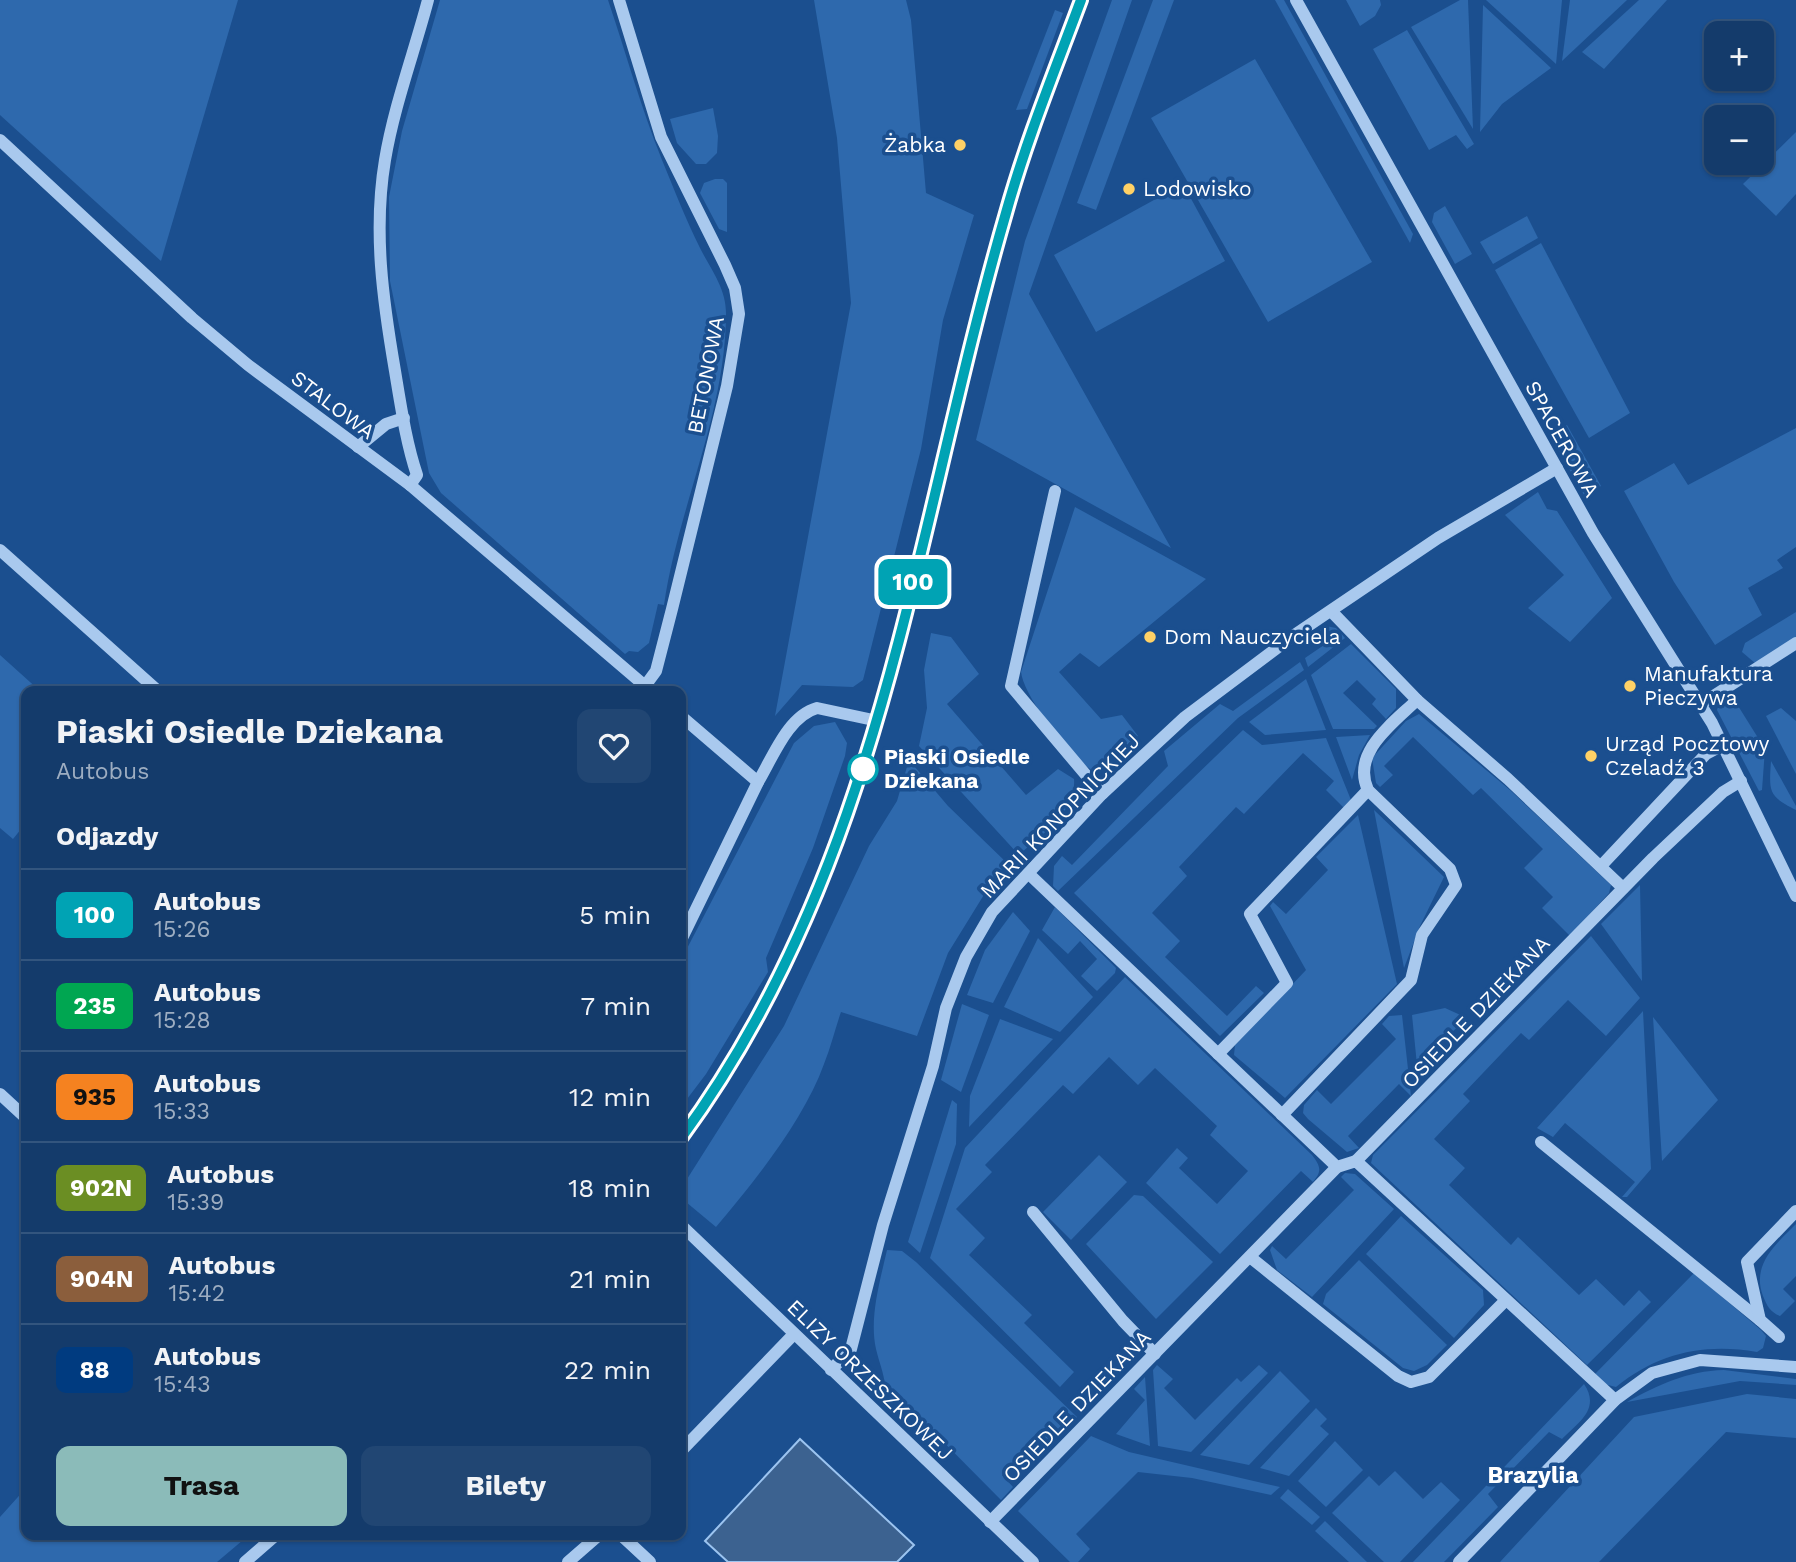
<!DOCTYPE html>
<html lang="pl">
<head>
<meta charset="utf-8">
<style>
  body { margin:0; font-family:"Work Sans",sans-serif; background:#214673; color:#f1f3f6; height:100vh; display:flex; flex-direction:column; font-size:26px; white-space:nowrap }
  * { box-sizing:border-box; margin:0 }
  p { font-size:23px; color:#9dadc1 }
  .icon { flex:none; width:38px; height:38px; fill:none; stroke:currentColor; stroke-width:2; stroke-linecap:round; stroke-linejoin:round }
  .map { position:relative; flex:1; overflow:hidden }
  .panel { position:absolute; left:21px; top:686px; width:665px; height:854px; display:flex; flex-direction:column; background:#143b6b; border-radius:14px; box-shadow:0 2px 5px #0004,0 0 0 2px #33557e }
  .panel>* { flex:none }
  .badge { padding:0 14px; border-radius:10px; font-size:24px; line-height:46px }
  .buttons { position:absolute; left:1704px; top:21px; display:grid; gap:14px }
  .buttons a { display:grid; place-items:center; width:70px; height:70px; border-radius:14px; background:#143b6b; box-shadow:0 2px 5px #0004,0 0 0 2px #33557e; font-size:35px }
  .map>.badge { position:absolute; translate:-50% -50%; box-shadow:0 0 0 4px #fff }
  h2 { padding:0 35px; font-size:26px; line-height:63px }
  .round { display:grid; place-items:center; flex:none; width:74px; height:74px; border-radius:14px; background:#214673 }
  .head { display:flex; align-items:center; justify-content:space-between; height:119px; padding:0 35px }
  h1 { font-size:33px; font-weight:700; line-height:52px }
  .primary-button { display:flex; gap:14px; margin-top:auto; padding:14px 35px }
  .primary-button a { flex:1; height:80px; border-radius:14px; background:#8bbbb9; color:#111; font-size:28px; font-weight:700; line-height:80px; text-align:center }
  .primary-button a+a { background:#214673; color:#f1f3f6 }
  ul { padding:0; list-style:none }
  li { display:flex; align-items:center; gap:21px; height:91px; padding:0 35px; border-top:2px solid #33557e }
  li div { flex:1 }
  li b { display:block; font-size:26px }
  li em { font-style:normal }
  li .badge { min-width:77px; font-weight:700; text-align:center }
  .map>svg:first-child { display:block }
  .green { fill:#2e69ad }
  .water { fill:#3c6290; stroke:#9cc4f0; stroke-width:2 }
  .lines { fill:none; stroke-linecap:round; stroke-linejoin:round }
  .minor { stroke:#a9c9ee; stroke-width:12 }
  .line-casing { stroke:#fff; stroke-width:16 }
  .line { stroke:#00a3b4; stroke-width:10 }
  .poi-dot { fill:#ffd166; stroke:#1b4f8f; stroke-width:2.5 }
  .stop-dot { fill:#fff; stroke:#00a3b4; stroke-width:3.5 }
  .labels { text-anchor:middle; stroke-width:7; stroke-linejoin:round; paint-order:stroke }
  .poi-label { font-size:21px; fill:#fff; stroke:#1b4f8f; text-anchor:start }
  .street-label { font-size:21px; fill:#fff; stroke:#1b4f8f }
  .stop-label { font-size:21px; font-weight:bold; fill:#fff; stroke:#1b4f8f; text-anchor:start }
  .neighbourhood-label { font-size:23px; font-weight:bold; fill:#fff; stroke:#1b4f8f }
</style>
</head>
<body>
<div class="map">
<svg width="1796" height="1562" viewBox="0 0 1796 1562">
  <rect width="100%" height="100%" fill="#1b4f8f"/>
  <g class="green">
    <path d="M 0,0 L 238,0 L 161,261 L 0,115 Z"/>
    <path d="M 440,0 L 608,0 C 626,53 641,108 662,160 C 674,189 686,220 700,248 C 711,270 727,289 726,316 C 725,415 678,508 664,605 L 658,604 L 649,643 L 638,652 L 629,651 L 625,654 L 441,493 L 429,473 L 390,281 L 389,197 L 402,131 Z"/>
    <path d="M 814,0 L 906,0 L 911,20 L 926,193 L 974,215 L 943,320 L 921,449 L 863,680 L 853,687 L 802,685 L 775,716 L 851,303 L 837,138 Z"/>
    <path d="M 1112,0 L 1132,0 L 1029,294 L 1171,548 L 976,440 L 1025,241 Z"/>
    <path d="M 1153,0 L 1174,0 L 1096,210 L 1077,203 Z"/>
    <path d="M 1275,0 L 1284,0 L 1413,234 L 1410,243 Z"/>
    <path d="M 1346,0 L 1380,0 L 1381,5 L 1375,16 L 1360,26 Z"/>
    <path d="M 1460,0 L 1468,0 L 1473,129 L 1411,27 Z"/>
    <path d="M 1486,0 L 1562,0 L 1556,64 Z"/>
    <path d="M 1570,0 L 1627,0 L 1562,61 Z"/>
    <path d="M 1639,0 L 1667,0 L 1604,69 L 1582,52 Z"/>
    <path d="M 1483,5 L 1551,68 L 1502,104 L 1480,132 Z"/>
    <path d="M 1055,10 L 1063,13 L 1027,109 L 1016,110 Z"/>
    <path d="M 1407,30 L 1474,144 L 1467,149 L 1456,135 L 1429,150 L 1373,49 Z"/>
    <path d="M 1255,59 L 1372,262 L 1268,322 L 1151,118 Z"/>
    <path d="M 713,108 L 718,136 L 717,153 L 706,164 L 696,164 L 677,143 L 670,119 Z"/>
    <path d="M 1796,132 L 1796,194 L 1776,216 L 1743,184 Z"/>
    <path d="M 715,179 L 723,179 L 727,183 L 727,232 L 719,229 L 700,193 L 704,183 Z"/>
    <path d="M 1183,184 L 1225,261 L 1096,332 L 1054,255 Z"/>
    <path d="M 1445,206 L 1472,254 L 1455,264 L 1432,222 L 1434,213 Z"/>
    <path d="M 1527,216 L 1538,238 L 1493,264 L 1480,242 Z"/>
    <path d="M 1541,243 L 1630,413 L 1589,438 L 1495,270 Z"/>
    <path d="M 1567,425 L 1601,486 L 1584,495 L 1550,435 Z"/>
    <path d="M 1796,428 L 1796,547 L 1777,560 L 1783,568 L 1748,588 L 1762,615 L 1715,645 L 1674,582 L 1624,491 L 1674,463 L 1688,485 Z"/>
    <path d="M 1538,492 L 1547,509 L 1557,511 L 1612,598 L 1570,642 L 1528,608 L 1564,575 L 1505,515 Z"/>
    <path d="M 1075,507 L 1206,579 L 1099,667 L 1080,653 L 1059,672 L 1101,719 L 1122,715 L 1138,736 L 1095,772 C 1073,760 1024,698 1021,672 Z"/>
    <path d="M 1796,612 L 1796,638 L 1755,663 L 1742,652 L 1745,643 Z"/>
    <path d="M 1326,626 L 1336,628 L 1345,638 L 1308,667 L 1305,658 L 1327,643 L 1319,631 Z"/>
    <path d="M 931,633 L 951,637 L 979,674 L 947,704 L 1026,795 L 1058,769 L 1074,779 C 1077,811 1041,835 1019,855 L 919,746 L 927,708 L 924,670 Z"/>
    <path d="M 1351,644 L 1396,689 L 1396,708 L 1386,719 L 1372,704 L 1376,699 L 1357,680 L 1343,693 L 1377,726 L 1374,729 L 1333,729 L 1311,675 Z"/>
    <path d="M 0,655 L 40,691 L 26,691 L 26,823 L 13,839 L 0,828 Z"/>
    <path d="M 1300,662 L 1304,670 L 1238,718 L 1058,891 L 1053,886 L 1054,866 L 1062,856 L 1072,865 L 1168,766 L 1164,751 L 1220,704 L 1233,711 Z"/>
    <path d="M 1306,679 L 1326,730 L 1265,735 L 1249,722 Z"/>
    <path d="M 1730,693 L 1765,749 L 1762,790 L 1759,791 L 1717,710 L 1720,701 Z"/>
    <path d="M 1781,708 L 1796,721 L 1796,774 L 1766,716 Z"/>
    <path d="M 1419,714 L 1510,790 L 1611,885 L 1609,893 L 1570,936 L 1542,908 L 1553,897 L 1524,868 L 1543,849 L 1481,788 L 1473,795 L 1413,737 L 1384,766 L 1393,775 L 1380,787 L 1376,783 L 1372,758 L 1406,721 Z"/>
    <path d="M 835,722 L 847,743 L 845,756 L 813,848 L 766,958 L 768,972 L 706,1074 L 681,1107 L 681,960 L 794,743 L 814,726 Z"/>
    <path d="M 1243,730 L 1262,745 L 1326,738 L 1351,800 L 1344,808 L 1326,790 L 1334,781 L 1303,753 L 1244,814 L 1236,807 L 1179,867 L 1187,876 L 1152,913 L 1180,941 L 1165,957 L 1227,1016 L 1256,986 L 1264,993 L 1220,1036 L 1074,893 Z"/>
    <path d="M 1370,735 L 1359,755 L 1352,780 L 1336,737 Z"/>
    <path d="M 909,760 L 948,806 L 1008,864 L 990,885 L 948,953 L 917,1036 L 841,1012 C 835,1029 831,1047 824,1064 C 804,1120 754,1182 716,1227 L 686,1202 L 682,1187 L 784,1026 L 869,846 L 897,801 Z"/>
    <path d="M 1771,761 L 1796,806 L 1796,810 C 1768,796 1769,792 1771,761 Z"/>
    <path d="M 1374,810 L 1444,877 L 1420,926 L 1404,968 Z"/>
    <path d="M 1358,815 L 1397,984 L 1285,1098 L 1234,1055 L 1235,1045 L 1306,970 L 1270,906 L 1273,902 L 1286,914 L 1328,870 L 1316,857 Z"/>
    <path d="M 1640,885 L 1642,981 L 1601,924 Z"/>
    <path d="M 1055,907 L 1116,968 L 1115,973 L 1097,991 L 1081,976 L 1097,959 L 1080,941 L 1068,954 L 1042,930 Z"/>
    <path d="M 1013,912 L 1030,931 L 993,1003 L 967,995 L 985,950 Z"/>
    <path d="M 1591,936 L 1640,998 L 1606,1036 L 1568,1000 L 1529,1040 L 1521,1033 L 1463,1094 L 1470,1101 L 1434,1139 L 1465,1168 L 1449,1185 L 1511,1245 L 1518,1237 L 1579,1295 L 1596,1279 L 1624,1306 L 1639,1290 L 1651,1302 L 1587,1365 L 1371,1163 L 1373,1155 Z"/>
    <path d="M 1038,938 L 1093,997 L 1060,1032 L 1004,1007 Z"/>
    <path d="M 1125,977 L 1312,1155 C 1321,1167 1322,1171 1313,1182 L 1301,1171 L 1220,1254 L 1146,1183 L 1177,1148 L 1188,1158 L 1179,1168 L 1217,1204 L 1248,1171 L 1210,1135 L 1217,1126 L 1155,1068 L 1138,1085 L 1109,1057 L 1073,1094 L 1063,1085 L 985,1165 L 992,1172 L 956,1209 L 985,1238 L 969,1255 L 1032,1315 L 1024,1323 L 1074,1372 L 1060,1387 L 930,1258 L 965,1148 Z"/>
    <path d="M 962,1004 L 989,1015 L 961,1092 L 941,1080 Z"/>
    <path d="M 1445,1008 L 1467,1018 L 1417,1065 L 1412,1015 Z"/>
    <path d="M 1643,1011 L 1651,1169 L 1627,1197 L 1622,1197 L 1635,1182 L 1565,1123 L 1553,1137 L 1537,1128 Z"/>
    <path d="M 1402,1015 L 1411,1096 L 1399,1084 L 1348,1136 L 1359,1148 L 1347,1152 L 1308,1119 L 1303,1113 L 1304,1105 L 1317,1090 L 1331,1104 L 1396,1039 L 1382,1024 L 1389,1016 Z"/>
    <path d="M 1653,1017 L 1718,1100 L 1662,1161 Z"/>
    <path d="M 1000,1019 L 1053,1039 L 969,1127 L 970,1096 Z"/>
    <path d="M 952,1100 L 957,1104 L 956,1144 L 920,1253 L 908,1242 Z"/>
    <path d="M 1099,1155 L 1127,1182 L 1071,1240 L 1043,1212 Z"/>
    <path d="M 1345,1173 L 1355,1174 L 1394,1209 L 1312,1297 L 1277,1270 L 1270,1250 L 1272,1246 L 1286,1259 L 1354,1190 L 1341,1177 Z"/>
    <path d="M 1134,1195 L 1143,1196 L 1213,1262 L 1156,1319 L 1086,1244 Z"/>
    <path d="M 1401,1216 L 1483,1290 L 1484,1305 L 1454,1338 L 1366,1254 Z"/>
    <path d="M 1796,1224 L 1796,1276 L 1783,1289 L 1795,1301 L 1780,1316 C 1770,1312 1767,1306 1763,1296 C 1751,1265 1776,1244 1796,1224 Z"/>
    <path d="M 887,1250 L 902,1251 L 916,1262 L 1077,1417 L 1029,1469 L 1018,1459 L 1002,1475 L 1013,1487 L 1001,1500 L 896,1394 L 885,1386 C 884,1373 879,1362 876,1349 C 869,1318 880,1281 887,1250 Z"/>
    <path d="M 1359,1260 L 1447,1345 L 1427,1365 L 1414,1371 L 1403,1368 L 1323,1304 L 1326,1294 Z"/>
    <path d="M 1694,1273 L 1761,1330 L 1766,1336 L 1763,1348 L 1757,1352 C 1704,1343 1658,1353 1616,1387 L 1604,1384 L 1594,1375 Z"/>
    <path d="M 1157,1365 L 1173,1379 L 1164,1388 L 1195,1420 L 1237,1378 L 1241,1382 L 1259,1365 L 1268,1373 L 1191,1452 L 1158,1446 L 1153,1370 Z"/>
    <path d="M 1724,1370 L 1796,1379 L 1796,1385 L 1740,1381 L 1627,1402 C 1658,1385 1687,1371 1724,1370 Z"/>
    <path d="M 1280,1371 L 1310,1401 L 1249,1465 L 1200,1455 Z"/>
    <path d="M 1145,1377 L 1150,1446 L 1116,1434 L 1145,1400 L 1134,1389 Z"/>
    <path d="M 1584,1384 C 1601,1409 1578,1423 1562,1439 L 1549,1432 L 1488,1494 L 1498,1507 L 1444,1562 L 1413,1562 Z"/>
    <path d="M 1747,1394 L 1796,1399 L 1796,1438 L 1726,1432 L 1599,1562 L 1500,1562 L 1634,1417 Z"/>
    <path d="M 1316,1408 L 1327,1419 L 1320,1426 L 1329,1434 L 1289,1476 L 1260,1468 Z"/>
    <path d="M 1091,1436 L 1129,1452 L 1280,1487 L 1271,1495 L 1192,1478 L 1138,1472 L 1076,1534 L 1090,1549 L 1078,1562 L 1070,1562 L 1018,1511 Z"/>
    <path d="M 1335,1441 L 1363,1470 L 1326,1507 L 1298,1481 Z"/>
    <path d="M 1395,1471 L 1423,1499 L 1441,1482 L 1460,1500 L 1400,1562 L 1384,1562 L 1332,1513 L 1369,1476 L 1379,1486 Z"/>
    <path d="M 26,1488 L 26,1535 L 249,1535 L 217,1562 L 0,1562 L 0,1517 Z"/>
    <path d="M 1288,1489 L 1320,1517 L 1312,1525 L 1280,1498 Z"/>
    <path d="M 1325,1521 L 1367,1562 L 1349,1562 L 1315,1531 Z"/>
  </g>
  <path class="water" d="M 800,1439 L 914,1545 L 897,1562 L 728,1562 L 705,1541 Z"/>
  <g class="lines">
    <g class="minor">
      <path d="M 619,0 L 661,137 L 725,265 L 735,288 L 739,314 L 727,386 L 672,609 L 656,671 L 645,686"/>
      <path d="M 1296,0 L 1593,533 L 1712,723 L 1796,896"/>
      <path d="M 0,140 L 192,318 L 248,365 L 410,485 L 651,691"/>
      <path d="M 358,447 L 386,424 L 404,418"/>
      <path d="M 410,485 L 417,475 C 406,442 401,407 395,371 C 383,301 373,231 385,160 C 394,106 414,53 428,0"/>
      <path d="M 1055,491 L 1011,686 L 1102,794"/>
      <path d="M 0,550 L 158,691"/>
      <path d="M 1417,700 L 1508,779 L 1623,888"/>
      <path d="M 1701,704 L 1796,643"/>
      <path d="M 681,716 L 758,782 C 773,757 788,716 817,708 L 878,721"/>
      <path d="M 1601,866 L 1706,754 L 1723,745"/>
      <path d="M 1030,875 L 1337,1167 L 1356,1161 L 1615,1400"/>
      <path d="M 681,940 L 758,782"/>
      <path d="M 1218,1054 L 1287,983 L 1250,914 L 1368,790"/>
      <path d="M 0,1094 L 26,1118"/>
      <path d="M 1282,1115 L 1411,980 L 1422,935 L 1456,885 L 1450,869 L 1368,790 C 1351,753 1392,724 1417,700 L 1331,611"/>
      <path d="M 681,1137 C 884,863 914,531 1006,213 C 1026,141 1055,70 1081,0"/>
      <path d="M 1541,1142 L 1760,1320"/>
      <path d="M 1356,1161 L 1653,858 L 1723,792 L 1741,781"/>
      <path d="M 1033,1212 L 1123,1321 L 1155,1354"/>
      <path d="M 681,1225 L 1033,1562"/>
      <path d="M 1250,1257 L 1398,1376 L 1411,1382 L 1429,1377 L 1506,1300"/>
      <path d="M 1779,1337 L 1760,1320 L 1747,1262 L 1796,1211"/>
      <path d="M 831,1370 L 851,1349 L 883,1225 L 933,1066 L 946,1008 L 966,957 L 992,912 L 1102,794 L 1185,717 L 1293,636 L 1438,538 L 1557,468"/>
      <path d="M 681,1451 L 794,1334"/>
      <path d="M 990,1522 L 1337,1167"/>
      <path d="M 621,1535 L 650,1562"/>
      <path d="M 245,1562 L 276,1535"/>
      <path d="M 568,1562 L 599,1535"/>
      <path d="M 1459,1562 L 1615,1400 L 1652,1373 L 1700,1360 L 1796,1367"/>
    </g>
  </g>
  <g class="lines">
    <g class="line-casing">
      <path id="line" d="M 681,1138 C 885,860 913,533 1006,213 C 1026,141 1055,70 1081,0"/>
    </g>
    <use href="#line" class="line"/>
  </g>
  <g class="poi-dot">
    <circle cx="960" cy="145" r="7"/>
    <circle cx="1129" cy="189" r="7"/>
    <circle cx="1150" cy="637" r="7"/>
    <circle cx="1630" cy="686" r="7"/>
    <circle cx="1591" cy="756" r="7"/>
  </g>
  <circle class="stop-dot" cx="863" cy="769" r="14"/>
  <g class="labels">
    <g class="poi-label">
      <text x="946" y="152" text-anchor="end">Żabka</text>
      <text x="1143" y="196">Lodowisko</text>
      <text x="1164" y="644">Dom Nauczyciela</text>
      <text x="1644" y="681">Manufaktura<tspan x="1644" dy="24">Pieczywa</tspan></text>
      <text x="1605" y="751">Urząd Pocztowy<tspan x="1605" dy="24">Czeladź 3</tspan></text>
    </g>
    <g class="street-label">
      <text transform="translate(706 375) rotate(-79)" y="7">BETONOWA</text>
      <text transform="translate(333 405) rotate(37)" y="7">STALOWA</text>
      <text transform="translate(1562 439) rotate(61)" y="7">SPACEROWA</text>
      <text transform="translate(1060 816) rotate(-46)" y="7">MARII KONOPNICKIEJ</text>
      <text transform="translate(1476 1012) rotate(-46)" y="7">OSIEDLE DZIEKANA</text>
      <text transform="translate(870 1380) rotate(44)" y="7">ELIZY ORZESZKOWEJ</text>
      <text transform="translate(1077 1406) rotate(-46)" y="7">OSIEDLE DZIEKANA</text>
    </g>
    <g class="stop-label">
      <text x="884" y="764">Piaski Osiedle<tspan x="884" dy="24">Dziekana</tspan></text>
    </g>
    <g class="neighbourhood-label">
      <text x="1533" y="1483">Brazylia</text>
    </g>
  </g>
</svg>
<div class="buttons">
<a>+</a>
<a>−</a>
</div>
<b class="badge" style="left:913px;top:582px;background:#00a3b4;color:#fff">100</b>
<section class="panel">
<div class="head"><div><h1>Piaski Osiedle Dziekana</h1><p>Autobus</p></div><a class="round"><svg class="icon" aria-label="heart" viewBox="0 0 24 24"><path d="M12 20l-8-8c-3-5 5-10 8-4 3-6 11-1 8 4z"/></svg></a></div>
<h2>Odjazdy</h2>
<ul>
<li><span class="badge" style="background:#00a3b4;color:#fff">100</span><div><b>Autobus</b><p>15:26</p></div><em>5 min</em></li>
<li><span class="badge" style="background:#00a651;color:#fff">235</span><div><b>Autobus</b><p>15:28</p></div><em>7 min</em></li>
<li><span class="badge" style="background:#f58220;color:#111">935</span><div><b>Autobus</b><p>15:33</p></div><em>12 min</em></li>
<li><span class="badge" style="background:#6b8e23;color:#fff">902N</span><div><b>Autobus</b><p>15:39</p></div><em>18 min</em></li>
<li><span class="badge" style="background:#8b5e3c;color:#fff">904N</span><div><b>Autobus</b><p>15:42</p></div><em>21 min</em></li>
<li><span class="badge" style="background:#003b80;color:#fff">88</span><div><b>Autobus</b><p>15:43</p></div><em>22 min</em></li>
</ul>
<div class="primary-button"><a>Trasa</a><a>Bilety</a></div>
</section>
</div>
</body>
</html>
